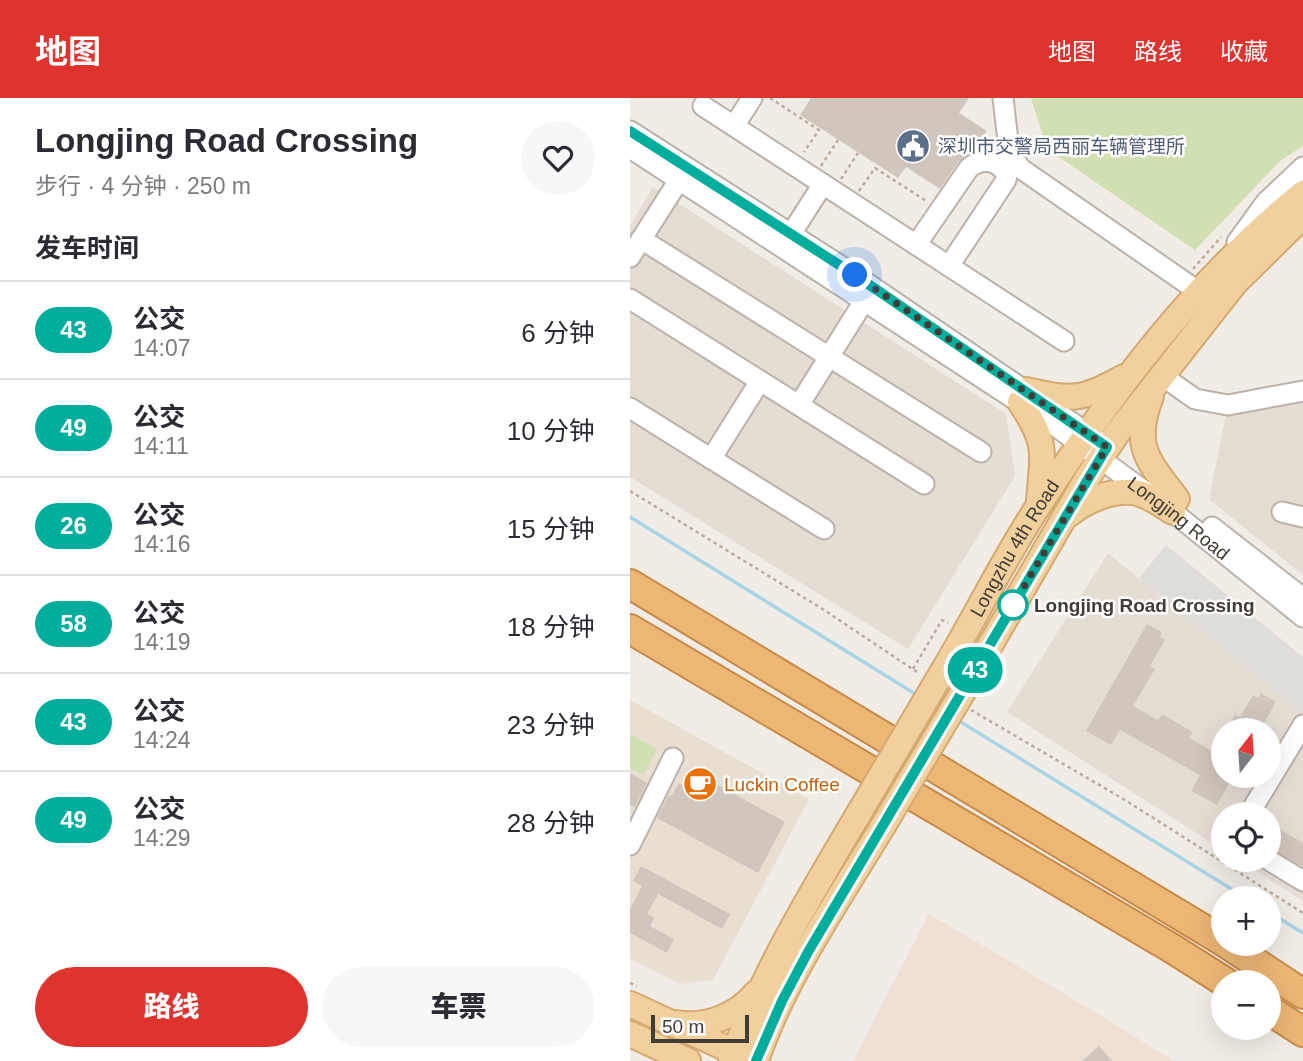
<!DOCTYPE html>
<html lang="zh">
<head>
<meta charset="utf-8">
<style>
  body { margin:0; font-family:Helvetica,"Noto Sans SC",sans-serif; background:#f7f7f7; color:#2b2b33; height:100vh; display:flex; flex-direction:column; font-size:26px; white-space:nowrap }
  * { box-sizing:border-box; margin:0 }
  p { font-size:23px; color:#7c7c81 }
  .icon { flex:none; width:38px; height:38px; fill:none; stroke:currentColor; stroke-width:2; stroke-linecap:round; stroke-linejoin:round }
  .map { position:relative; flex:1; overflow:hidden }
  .sheet { display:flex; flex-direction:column; background:#fff; width:630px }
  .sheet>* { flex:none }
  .badge { padding:0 14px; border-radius:23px; font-size:24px; line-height:46px }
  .needle { width:46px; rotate:17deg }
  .controls { position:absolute; left:581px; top:620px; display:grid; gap:14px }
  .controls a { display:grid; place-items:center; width:70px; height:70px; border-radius:50%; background:#fff; box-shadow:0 7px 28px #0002; font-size:35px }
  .scale { position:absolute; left:21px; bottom:18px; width:98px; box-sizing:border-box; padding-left:7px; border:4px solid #423c36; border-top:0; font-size:19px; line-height:24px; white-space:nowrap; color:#423c36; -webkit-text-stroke:5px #fff; paint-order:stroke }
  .you { position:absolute; width:35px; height:35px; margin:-18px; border:5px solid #fff; border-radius:50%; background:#1a73e8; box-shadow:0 0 0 10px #1a73e833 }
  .map>.badge { position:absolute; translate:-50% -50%; box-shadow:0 0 0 4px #fff }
  h2 { padding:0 35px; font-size:26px; line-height:63px }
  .round { display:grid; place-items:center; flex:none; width:74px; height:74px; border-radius:37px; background:#f7f7f7 }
  .headline { display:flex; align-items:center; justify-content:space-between; height:119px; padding:0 35px }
  h1 { font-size:33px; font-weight:800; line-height:52px }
  .primary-button { display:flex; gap:14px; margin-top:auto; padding:14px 35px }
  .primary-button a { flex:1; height:80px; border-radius:42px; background:#df332e; color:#fff; font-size:28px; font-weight:800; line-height:80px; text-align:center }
  .primary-button a+a { background:#f7f7f7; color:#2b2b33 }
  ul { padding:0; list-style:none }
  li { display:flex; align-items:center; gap:21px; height:98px; padding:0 35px; border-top:2px solid #e1e1e2 }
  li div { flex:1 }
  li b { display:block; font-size:26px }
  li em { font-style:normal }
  li .badge { min-width:77px; font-weight:700; text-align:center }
  header { display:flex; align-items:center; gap:42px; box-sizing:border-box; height:98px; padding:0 35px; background:#df332e; color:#fff }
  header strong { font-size:33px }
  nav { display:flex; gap:38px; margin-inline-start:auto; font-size:24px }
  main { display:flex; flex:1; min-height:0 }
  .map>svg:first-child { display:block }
  .residential { fill:#e4ddd4; fill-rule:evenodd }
  .commercial { fill:#f0e0d3 }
  .education { fill:#e8dfd1 }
  .green { fill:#d1e0b3 }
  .parking { fill:#dfddda }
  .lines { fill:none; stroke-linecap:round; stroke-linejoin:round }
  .stream { stroke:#a9d5e7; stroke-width:3.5 }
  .building { fill:#d1c6bd }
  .minor-casing { stroke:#bbb2aa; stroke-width:23 }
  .major-casing { stroke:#d4aa70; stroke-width:28 }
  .highway-casing { stroke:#c98a47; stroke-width:32 }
  .path { stroke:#bbac9d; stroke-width:2.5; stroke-dasharray:3.5 3.5; stroke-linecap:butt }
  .minor { stroke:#fff; stroke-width:19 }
  .major { stroke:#f2d09e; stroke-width:24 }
  .highway { stroke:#ecb675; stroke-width:28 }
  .major-bridge-casing { stroke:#d4aa70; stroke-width:28; stroke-linecap:butt }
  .major-bridge { stroke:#f2d09e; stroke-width:24 }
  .line-casing { stroke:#fff; stroke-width:16 }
  .line { stroke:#01ad9c; stroke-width:10 }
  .walk { stroke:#423c36; stroke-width:7; stroke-dasharray:0 12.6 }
  .stop-dot { fill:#fff; stroke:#01ad9c; stroke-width:3.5 }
  .labels { text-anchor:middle; stroke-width:5; stroke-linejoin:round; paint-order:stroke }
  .service-label { font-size:19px; fill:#4e5e75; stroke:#fff; text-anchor:start }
  .street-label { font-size:19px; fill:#423c36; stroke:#fff }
  .stop-label { font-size:19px; font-weight:bold; fill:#423c36; stroke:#fff; text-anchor:start }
  .food-label { font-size:19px; fill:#c56008; stroke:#fff; text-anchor:start }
</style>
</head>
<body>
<header>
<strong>地图</strong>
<nav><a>地图</a><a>路线</a><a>收藏</a></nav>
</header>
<main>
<section class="sheet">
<div class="headline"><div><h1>Longjing Road Crossing</h1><p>步行 · 4 分钟 · 250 m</p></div><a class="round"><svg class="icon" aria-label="heart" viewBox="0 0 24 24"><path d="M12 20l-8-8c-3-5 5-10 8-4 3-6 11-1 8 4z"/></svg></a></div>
<h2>发车时间</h2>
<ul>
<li><span class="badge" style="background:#01ad9c;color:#fff">43</span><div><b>公交</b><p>14:07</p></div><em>6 分钟</em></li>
<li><span class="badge" style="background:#01ad9c;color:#fff">49</span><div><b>公交</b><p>14:11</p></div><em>10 分钟</em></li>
<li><span class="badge" style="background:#01ad9c;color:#fff">26</span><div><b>公交</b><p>14:16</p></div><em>15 分钟</em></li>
<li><span class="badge" style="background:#01ad9c;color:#fff">58</span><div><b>公交</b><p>14:19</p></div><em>18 分钟</em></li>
<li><span class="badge" style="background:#01ad9c;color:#fff">43</span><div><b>公交</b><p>14:24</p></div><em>23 分钟</em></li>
<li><span class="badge" style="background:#01ad9c;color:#fff">49</span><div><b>公交</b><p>14:29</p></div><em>28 分钟</em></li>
</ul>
<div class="primary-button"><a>路线</a><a>车票</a></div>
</section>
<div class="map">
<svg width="673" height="963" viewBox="0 0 673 963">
  <rect width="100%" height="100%" fill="#f1ece6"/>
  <g class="residential">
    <path d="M 23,89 L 376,316 L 385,378 L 278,551 L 0,379 L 0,128 Z"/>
    <path d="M 673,293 L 673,477 L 579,401 L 598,307 Z"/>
    <path d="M 478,455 L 673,615 L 673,803 L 608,761 L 639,761 L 639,716 L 593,716 L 593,752 L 377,614 ZM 593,632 L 639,632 L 639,677 L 593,677 Z"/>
  </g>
  <path class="commercial" d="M 299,816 L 435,896 L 544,963 L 223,963 Z"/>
  <path class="education" d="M 0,602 L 179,701 L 83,882 L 50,886 L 0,861 Z"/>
  <g class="green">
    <path d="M 401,0 L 673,0 L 673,48 L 650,63 L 565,152 L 417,51 Z"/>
    <path d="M 0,636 L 27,651 L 13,677 L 0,670 Z"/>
  </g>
  <path class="parking" d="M 536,447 L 673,559 L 673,615 L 509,480 Z"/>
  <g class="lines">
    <g class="stream">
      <path d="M 0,419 L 287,597"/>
      <path d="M 326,621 L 616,800"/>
      <path d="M 639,814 L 673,835"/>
    </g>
  </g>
  <g class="building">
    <path d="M 181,0 L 339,0 L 329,15 L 357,33 L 344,53 L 329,63 L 310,91 L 276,69 L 268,80 L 170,17 Z"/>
    <path d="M 517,526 L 532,534 L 530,539 L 535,542 L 520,568 L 525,571 L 503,608 L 528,622 L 532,616 L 563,634 L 559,640 L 584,654 L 593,637 L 593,677 L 604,677 L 587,707 L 561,693 L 570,677 L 490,632 L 481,647 L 456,633 Z"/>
    <path d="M 631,595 L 646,604 L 630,632 L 596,632 L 605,617 L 610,619 L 623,597 L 628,600 Z"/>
    <path d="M 0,675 L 17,685 L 5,709 L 0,707 Z"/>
    <path d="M 68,676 L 155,724 L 128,775 L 27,720 L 39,696 L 41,698 L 49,685 L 60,691 Z"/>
    <path d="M 639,725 L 673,745 L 673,769 L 639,749 Z"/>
    <path d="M 11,768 L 100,816 L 92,831 L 28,796 L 17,816 L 24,820 L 20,828 L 44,841 L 37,855 L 0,835 L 0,811 L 12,788 L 3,783 Z"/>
    <path d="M 469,948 L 482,963 L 452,963 Z"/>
  </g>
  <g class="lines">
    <g class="minor-casing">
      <g id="minor">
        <path d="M 373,0 L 379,52 L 390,70 L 569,194"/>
        <path d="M 73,8 L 434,243"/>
        <path d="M 104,28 L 122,0"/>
        <path d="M 0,33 L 225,177 L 469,343"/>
        <path id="s1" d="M 0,50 L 424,327 L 543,414 L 673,519"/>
        <path d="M 161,136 L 193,86"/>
        <path d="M 11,141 L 351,354"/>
        <path d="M 607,144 L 636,104 L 673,69"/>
        <path d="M 286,147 L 339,70 C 352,59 368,62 377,77 L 376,82 L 319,168"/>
        <path d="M 0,159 L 49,82"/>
        <path d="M 0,201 L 294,386"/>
        <path d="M 531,277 L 565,301 L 598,307 L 673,293"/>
        <path d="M 169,307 L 234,203"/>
        <path d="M 0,310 L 194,431"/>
        <path d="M 81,361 L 130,283"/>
        <path d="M 652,414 L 673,419"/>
        <path d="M 582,429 L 673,500"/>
        <path d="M 619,716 L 673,627"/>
        <path d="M 0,747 L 43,660"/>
        <path d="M 637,761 L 673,783"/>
      </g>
    </g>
    <g class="major-casing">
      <g id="major">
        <path d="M 396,292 C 443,303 452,302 494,279"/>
        <path d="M 521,298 C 502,348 517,362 547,401"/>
        <path d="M 390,304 C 418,346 413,354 409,402"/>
        <path d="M 438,417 C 454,404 479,392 502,394 C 516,395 531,407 543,414"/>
        <path id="s2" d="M 313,573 C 346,518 374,460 409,407 C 483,292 567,181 673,95"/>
        <path d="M 337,587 L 456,382 L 488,334 L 605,185 L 673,118"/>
        <path d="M 0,906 L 117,960"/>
        <path d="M 46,925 C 77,930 107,918 126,895"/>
        <path d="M 0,936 L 58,963"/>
        <path d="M 101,963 C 132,877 182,794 229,715"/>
        <path d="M 126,963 C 153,882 209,801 253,728"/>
      </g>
    </g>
    <g class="highway-casing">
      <g id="highway">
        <path d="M 0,486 L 593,843"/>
        <path d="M 0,531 L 543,851 L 595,884"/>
        <path d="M 596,845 L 673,896"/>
        <path d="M 639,912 L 673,934"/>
      </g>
    </g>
    <g class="path">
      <path d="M 140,0 L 189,32 L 174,54"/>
      <path d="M 191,68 L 208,42"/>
      <path d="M 211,81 L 228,55"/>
      <path d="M 229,93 L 245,70 L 298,104"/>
      <path d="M 563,171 L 591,139"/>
      <path d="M 0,393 L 191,510 L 290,576"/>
      <path d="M 283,571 L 312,522 L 318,525"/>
      <path d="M 341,612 L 495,702 L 673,815"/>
      <path d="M 0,885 L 7,888"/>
    </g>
    <use href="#minor" class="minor"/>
    <use href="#major" class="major"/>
    <use href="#highway" class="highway"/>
    <g class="major-bridge-casing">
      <g id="major-bridge">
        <path d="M 229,715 L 313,573"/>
        <path d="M 253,728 L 337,587"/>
      </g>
    </g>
    <use href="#major-bridge" class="major-bridge"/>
  </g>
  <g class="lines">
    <g class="line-casing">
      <path id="line" d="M 0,33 L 225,177 L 477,349 L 178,854 L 152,903 L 126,963"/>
    </g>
    <use href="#line" class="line"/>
    <path class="walk" d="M 225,177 L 477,349 L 383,507"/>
  </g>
  <defs>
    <g id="civic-disc" transform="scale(1.75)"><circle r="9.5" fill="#5c6f8a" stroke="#fff"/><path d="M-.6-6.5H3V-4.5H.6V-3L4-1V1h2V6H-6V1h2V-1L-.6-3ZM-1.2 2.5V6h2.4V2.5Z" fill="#fff"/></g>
    <g id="cafe-disc" transform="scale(1.75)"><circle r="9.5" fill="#e8710a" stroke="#fff"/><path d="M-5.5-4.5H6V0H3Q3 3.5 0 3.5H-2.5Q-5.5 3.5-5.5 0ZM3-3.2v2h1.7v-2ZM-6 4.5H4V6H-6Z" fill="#fff"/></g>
  </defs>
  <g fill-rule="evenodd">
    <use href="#civic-disc" x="283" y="48"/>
    <use href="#cafe-disc" x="70" y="686"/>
  </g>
  <circle class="stop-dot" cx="383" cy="507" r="14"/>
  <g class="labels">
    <g class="service-label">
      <text x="308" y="55">深圳市交警局西丽车辆管理所</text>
    </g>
    <g class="street-label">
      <text dy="7" stroke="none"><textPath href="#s1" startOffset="662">Longjing Road</textPath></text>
      <text dy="7" stroke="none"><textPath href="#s2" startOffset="142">Longzhu 4th Road</textPath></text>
    </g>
    <g class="stop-label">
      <text x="404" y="514">Longjing Road Crossing</text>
    </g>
    <g class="food-label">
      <text x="94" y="693">Luckin Coffee</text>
    </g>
  </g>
</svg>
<div class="controls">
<a><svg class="needle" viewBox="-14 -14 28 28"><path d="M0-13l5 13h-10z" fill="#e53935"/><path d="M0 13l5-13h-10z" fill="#7c7c81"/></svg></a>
<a><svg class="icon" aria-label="locate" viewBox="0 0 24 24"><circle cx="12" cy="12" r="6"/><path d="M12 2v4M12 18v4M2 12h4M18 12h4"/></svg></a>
<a>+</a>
<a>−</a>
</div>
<div class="scale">50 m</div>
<div class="you" style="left:225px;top:177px"></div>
<b class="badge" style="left:345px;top:572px;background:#01ad9c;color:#fff">43</b>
</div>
</main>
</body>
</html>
